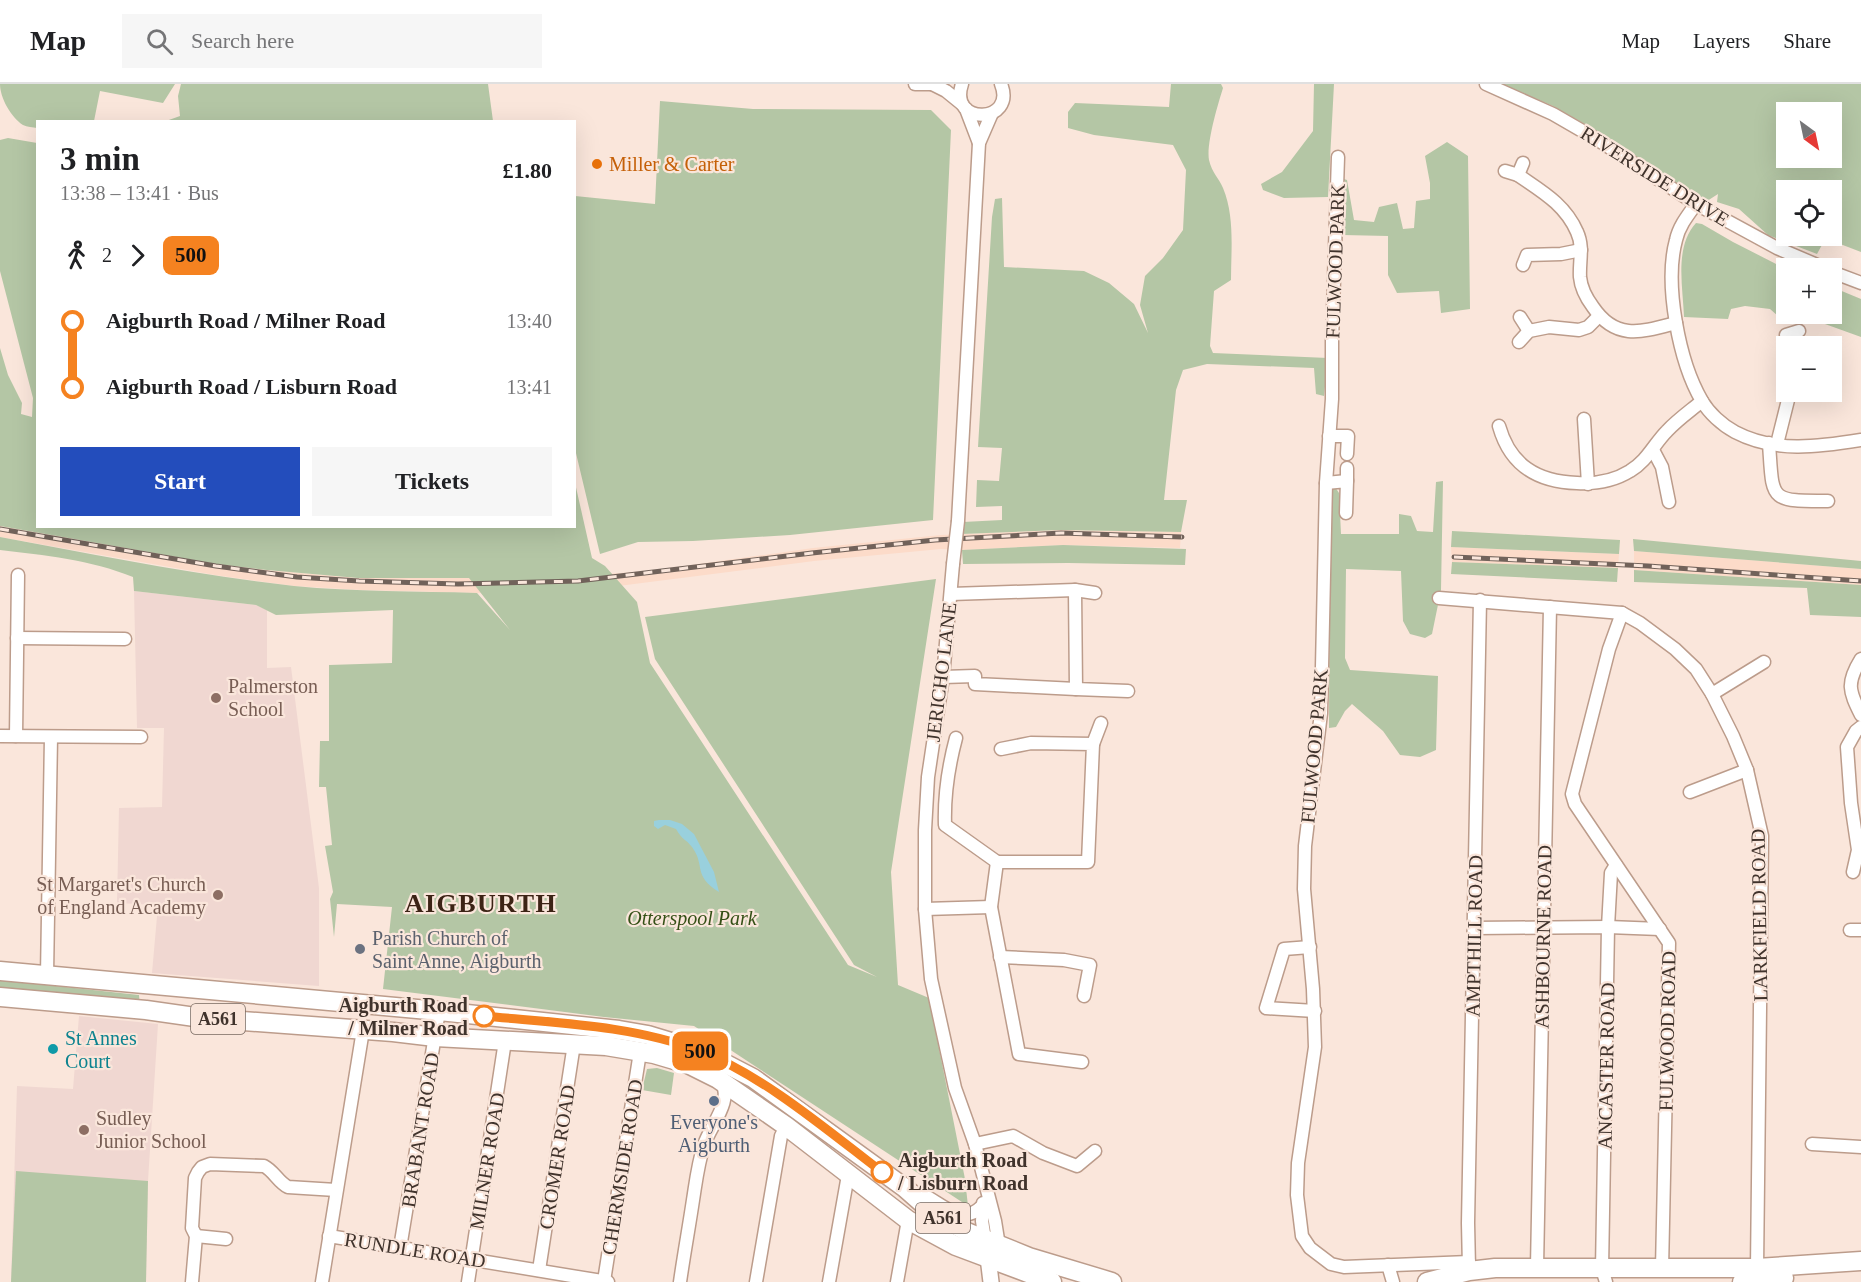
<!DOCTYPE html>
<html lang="en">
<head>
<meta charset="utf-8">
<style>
  body { margin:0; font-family:"Times New Roman",serif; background:#f6f6f6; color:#202124; height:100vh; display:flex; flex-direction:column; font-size:22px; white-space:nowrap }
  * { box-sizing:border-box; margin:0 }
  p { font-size:20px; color:#757577 }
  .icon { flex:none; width:33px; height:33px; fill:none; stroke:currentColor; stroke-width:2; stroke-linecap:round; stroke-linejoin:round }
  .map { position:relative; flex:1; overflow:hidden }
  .side { position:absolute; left:36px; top:36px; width:540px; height:408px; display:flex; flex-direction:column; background:#fff; border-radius:0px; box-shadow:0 6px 24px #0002 }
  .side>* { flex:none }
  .badge { padding:0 12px; border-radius:9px; font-size:21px; line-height:39px }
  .needle { width:39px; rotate:147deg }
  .buttons { position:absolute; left:1776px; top:18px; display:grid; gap:12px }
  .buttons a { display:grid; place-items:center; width:66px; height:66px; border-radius:0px; background:#fff; box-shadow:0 6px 24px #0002; font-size:30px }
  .map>.badge { position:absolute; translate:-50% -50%; box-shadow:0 0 0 3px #fff }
  .legs { display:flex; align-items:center; gap:9px; height:66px; padding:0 24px; font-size:20px }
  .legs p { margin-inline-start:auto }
  .head { display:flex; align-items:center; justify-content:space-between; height:102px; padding:0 24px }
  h1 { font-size:33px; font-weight:600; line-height:45px }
  .button { display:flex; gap:12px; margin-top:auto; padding:12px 24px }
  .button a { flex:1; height:69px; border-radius:0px; background:#234dbc; color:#fff; font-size:24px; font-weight:600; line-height:69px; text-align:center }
  .button a+a { background:#f6f6f6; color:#202124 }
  ul { padding:0 24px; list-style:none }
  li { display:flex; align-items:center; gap:21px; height:66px; font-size:22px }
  li i { display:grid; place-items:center; width:9px; height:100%; margin:0 8px; background:currentColor }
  li i::after { content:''; width:15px; height:15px; margin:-8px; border:4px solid; border-radius:50%; background:#fff }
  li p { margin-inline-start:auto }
  li:first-child i { background:linear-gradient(#0000 50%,currentColor 0) }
  li:last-child i { background:linear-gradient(currentColor 50%,#0000 0) }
  header { display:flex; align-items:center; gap:36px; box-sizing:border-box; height:84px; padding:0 30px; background:#fff; border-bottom:2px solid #e0e0e0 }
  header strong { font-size:28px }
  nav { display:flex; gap:33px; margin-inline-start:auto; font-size:21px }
  .search { width:420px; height:54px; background:#f6f6f6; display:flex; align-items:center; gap:15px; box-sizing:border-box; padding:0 21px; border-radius:0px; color:#757577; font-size:22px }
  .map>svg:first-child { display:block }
  .built { fill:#fcdbc9 }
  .education { fill:#f0d7d1 }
  .green { fill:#b4c6a5; fill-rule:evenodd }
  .water { fill:#99d0dd }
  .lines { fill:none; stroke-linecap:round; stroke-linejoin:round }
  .minor-casing { stroke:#bc9c8b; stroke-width:15 }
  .major-casing { stroke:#bc9c8b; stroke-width:18 }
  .highway-casing { stroke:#bc9c8b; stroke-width:21 }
  .minor { stroke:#fff; stroke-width:12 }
  .major { stroke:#fff; stroke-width:15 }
  .highway { stroke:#fff; stroke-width:18 }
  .rail-casing { stroke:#71625a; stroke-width:5 }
  .rail { stroke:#fae6db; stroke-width:3; stroke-dasharray:9; stroke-linecap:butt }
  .minor-bridge-casing { stroke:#bc9c8b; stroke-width:15; stroke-linecap:butt }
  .minor-bridge { stroke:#fff; stroke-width:12 }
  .line-1-casing { stroke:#fff; stroke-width:14 }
  .line-1 { stroke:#f58220; stroke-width:9 }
  .food-dot { fill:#e8710a; stroke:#fae6db; stroke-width:2 }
  .education-dot { fill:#8d6e63; stroke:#fae6db; stroke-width:2 }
  .worship-dot { fill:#6b7280; stroke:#fae6db; stroke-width:2 }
  .stop-1-dot { fill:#fff; stroke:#f58220; stroke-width:3 }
  .culture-dot { fill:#0f9aa8; stroke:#fae6db; stroke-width:2 }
  .service-dot { fill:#5c6f8a; stroke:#fae6db; stroke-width:2 }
  .labels { text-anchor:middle; stroke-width:4.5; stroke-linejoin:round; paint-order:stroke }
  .shield { fill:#fae6db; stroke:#786960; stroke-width:1.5 }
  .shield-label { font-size:18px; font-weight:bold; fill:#40332c }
  .food-label { font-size:20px; fill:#c56008; stroke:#fae6db; text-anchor:start }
  .street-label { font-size:20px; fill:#40332c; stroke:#fae6db }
  .education-label { font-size:20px; fill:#785e54; stroke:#fae6db; text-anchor:start }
  .park-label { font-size:20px; font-style:italic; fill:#355016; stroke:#fae6db }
  .worship-label { font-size:20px; fill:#5b616d; stroke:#fae6db; text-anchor:start }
  .stop-label { font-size:20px; font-weight:bold; fill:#40332c; stroke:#fae6db; text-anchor:end }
  .culture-label { font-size:20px; fill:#0d838f; stroke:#fae6db; text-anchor:start }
  .service-label { font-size:20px; fill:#4e5e75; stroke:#fae6db }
  .district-label { font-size:26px; font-weight:bold; letter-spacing:1.5px; fill:#3c2315; stroke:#fae6db }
</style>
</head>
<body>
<header>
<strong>Map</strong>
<div class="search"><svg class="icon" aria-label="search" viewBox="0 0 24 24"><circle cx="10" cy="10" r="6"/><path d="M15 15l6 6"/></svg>Search here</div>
<nav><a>Map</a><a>Layers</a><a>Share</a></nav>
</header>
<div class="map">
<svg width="1861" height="1198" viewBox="0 0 1861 1198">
  <rect width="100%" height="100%" fill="#fae6db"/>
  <g class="built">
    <path d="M 0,442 L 217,480 L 267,486 L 358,494 L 469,494 L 565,493 L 649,487 L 813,464 L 941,451 L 1060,446 L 1181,448 L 1180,464 L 1063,461 L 962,466 L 941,465 L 814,477 L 579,507 L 477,509 L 361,506 L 294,502 L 215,491 L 0,453 Z"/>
    <path d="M 1451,463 L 1619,470 L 1618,484 L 1452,478 Z"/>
    <path d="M 1634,467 L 1861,485 L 1861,501 L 1634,486 Z"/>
  </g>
  <g class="education">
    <path d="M 134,507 L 256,521 L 267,526 L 267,584 L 291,583 L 319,804 L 319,902 L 152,889 L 158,821 L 117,819 L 119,724 L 162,723 L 164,644 L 137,644 Z"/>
    <path d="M 79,932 L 158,940 L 148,1097 L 146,1198 L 11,1198 L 17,1002 L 73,1005 Z"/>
  </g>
  <g class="green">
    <path d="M 0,0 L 175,0 L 163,19 L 100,7 L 94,37 L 38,38 L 37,44 C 33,43 27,43 23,41 C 11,33 0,14 0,0 Z"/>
    <path d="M 181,0 L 488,0 L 493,37 L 166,37 L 180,32 L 178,12 Z"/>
    <path d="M 1171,0 L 1221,0 L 1223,4 C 1218,20 1206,60 1209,76 C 1212,89 1219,94 1223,104 C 1235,133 1231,166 1231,196 L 1214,207 L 1210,262 L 1213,269 L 1328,274 L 1324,312 L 1316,310 L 1314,284 L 1207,280 L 1183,286 L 1176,306 L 1164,416 L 1187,416 L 1181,448 L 1060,446 L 962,450 L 963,438 L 1002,436 L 1002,422 L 976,423 L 977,396 L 999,397 L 1002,364 L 978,363 L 992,133 L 995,115 L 1002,114 L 1004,183 L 1084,187 L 1109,199 L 1134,220 L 1148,249 L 1140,221 L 1145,192 L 1163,174 L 1183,146 L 1186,86 L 1173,61 L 1094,51 L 1068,44 L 1068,28 L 1075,19 L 1169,23 Z"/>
    <path d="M 1314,0 L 1334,0 L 1328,113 L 1284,114 L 1263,106 L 1261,100 L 1282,88 L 1313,47 Z"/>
    <path d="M 1502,0 L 1861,0 L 1861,168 L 1835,158 L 1824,152 L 1832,152 L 1832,106 L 1786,106 L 1786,152 L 1824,152 L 1823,159 L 1817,170 L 1768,151 L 1739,125 L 1717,118 L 1718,110 L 1704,119 L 1611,55 L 1553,22 ZM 1786,28 L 1832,28 L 1832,74 L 1786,74 Z"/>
    <path d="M 660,17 L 753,25 L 931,26 L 951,46 L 933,436 L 790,451 L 693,457 L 638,458 L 600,470 L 575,365 L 575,112 L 655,120 Z"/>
    <path d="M 8,54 L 37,59 L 38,442 L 574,442 L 575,399 L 592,474 L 605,482 L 637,518 L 650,579 L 848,881 L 877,893 L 854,881 L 655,575 L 645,533 L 936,495 L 891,788 L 898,901 L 929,914 L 965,1095 L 968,1122 L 694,942 L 604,933 L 383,905 L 392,823 L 337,820 L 334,853 L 330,815 L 333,808 L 325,762 L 332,761 L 326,703 L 319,703 L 320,657 L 329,657 L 329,581 L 392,579 L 393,526 L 276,531 L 256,521 L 134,507 L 133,493 C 91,476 44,471 0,466 L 0,453 C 98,471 195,491 294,502 C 355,508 416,507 477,509 L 510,546 L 469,494 L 358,494 L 267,486 L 217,480 L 0,442 L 0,264 L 8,291 L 22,319 L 21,330 L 32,333 L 33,314 L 0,187 L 0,56 Z"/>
    <path d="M 1447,58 L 1468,72 L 1470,225 L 1441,229 L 1439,207 L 1397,209 L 1388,191 L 1388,152 L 1343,151 L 1344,95 L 1347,96 L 1354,136 L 1374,138 L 1379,123 L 1397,119 L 1403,145 L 1414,144 L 1416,117 L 1430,115 L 1430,99 L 1425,72 Z"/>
    <path d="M 1696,139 L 1702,140 L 1733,158 L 1786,185 L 1786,230 L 1832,230 L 1832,203 L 1861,215 L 1861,253 L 1825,240 L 1785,238 L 1770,225 L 1745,222 L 1731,225 L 1728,235 L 1684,233 C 1683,203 1674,163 1696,139 Z"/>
    <path d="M 1443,397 L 1441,506 L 1432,550 L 1425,554 L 1410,550 L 1403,537 L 1401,487 L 1346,485 L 1345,574 L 1350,586 L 1438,592 L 1436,666 L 1420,673 L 1400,671 L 1383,647 L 1352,620 L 1345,627 L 1336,643 L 1329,644 L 1330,406 L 1335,403 L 1339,409 L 1341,450 L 1399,450 L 1399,430 L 1411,432 L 1417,447 L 1433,448 L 1436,398 Z"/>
    <path d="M 1452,447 L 1620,456 L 1619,470 L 1451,463 Z"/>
    <path d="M 1633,455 L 1861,477 L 1861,485 L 1634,467 Z"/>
    <path d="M 1063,461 L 1186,465 L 1185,481 L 1068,479 L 963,480 L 962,466 Z"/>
    <path d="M 1452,478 L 1618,484 L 1617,498 L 1451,490 Z"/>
    <path d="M 1634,486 L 1861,501 L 1861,533 L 1810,531 L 1807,504 L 1634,498 Z"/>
    <path d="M 0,896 L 139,911 L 140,924 L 0,911 Z"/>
    <path d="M 657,984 L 674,989 L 671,1011 L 642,1006 L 647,985 Z"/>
    <path d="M 16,1087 L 148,1097 L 146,1198 L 11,1198 Z"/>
  </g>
  <path class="water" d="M 659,736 L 670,736 L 682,740 L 694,750 L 714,788 L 719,808 C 692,791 706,782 692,763 C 686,755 682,756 676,745 L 665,741 L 658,745 L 654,742 L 654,737 Z"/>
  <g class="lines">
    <g class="minor-casing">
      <g id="minor">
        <path d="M 915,0 L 934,0"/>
        <path d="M 932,0 L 946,7 L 962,20"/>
        <path d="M 962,0 C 948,42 1017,40 1001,0"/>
        <path d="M 1486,0 L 1553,30 L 1598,56 L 1696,120 L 1777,164 L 1824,184"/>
        <path d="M 966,25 L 979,59"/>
        <path d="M 1338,73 L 1332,256 L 1332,315 L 1326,399 L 1321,629 L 1305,762 L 1304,805 L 1313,905 L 1315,963 L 1298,1079 L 1297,1111 L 1302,1152 L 1310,1164 L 1331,1180 L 1344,1183 L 1469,1178"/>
        <path d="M 1505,87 L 1518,91 L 1523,79"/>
        <path d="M 1518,91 C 1541,107 1565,120 1577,148 C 1584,163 1579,178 1580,193 C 1581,204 1587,215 1593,223 C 1616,257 1642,248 1676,239"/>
        <path d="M 1696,120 C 1688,131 1679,142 1676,156 C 1664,200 1679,278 1702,317 C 1709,329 1722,341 1735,348 C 1775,369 1818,363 1861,356"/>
        <path d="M 1523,181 L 1527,171 L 1561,170 L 1581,166"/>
        <path d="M 1832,188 L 1861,199"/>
        <path d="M 1520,233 L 1529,247"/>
        <path d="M 1519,258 L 1529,247 L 1549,243 L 1579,246 L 1588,243 L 1599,232"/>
        <path d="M 1788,262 L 1786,251 L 1799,247"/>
        <path d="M 1584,335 L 1588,400"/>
        <path d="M 1499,342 C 1510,381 1537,398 1577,399 C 1595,400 1614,397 1630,387 C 1647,377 1654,360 1667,347 C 1677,336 1690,327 1702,317"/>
        <path d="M 1329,352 L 1348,352 L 1347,370"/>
        <path d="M 1769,359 C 1773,417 1768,417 1828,417"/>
        <path d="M 1777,360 L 1790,308"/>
        <path d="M 1653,366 L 1662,383 L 1669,418"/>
        <path d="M 1347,397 L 1347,384"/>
        <path d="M 1326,399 L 1347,397 L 1346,429"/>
        <path d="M 958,437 L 979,59 L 992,29"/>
        <path d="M 953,480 L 943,593 L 928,693 L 925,746 L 925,825 L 931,895 L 955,1004 L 975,1060 L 995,1137 L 999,1162"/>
        <path d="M 1075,506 L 1076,605 L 1128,607"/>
        <path d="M 951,510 L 1075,506 L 1095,509"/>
        <path d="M 1439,514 L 1622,529 L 1640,539 L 1675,565 L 1696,585 L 1712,610 L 1733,652 L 1747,686 L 1762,752 L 1757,1184"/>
        <path d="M 1622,529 L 1609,565 L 1572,710 L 1575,720 L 1669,859 L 1662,1185"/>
        <path d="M 17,554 L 125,555"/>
        <path d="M 1861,575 C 1846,599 1849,607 1861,631"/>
        <path d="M 943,593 L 975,592 L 975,600 L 1076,605"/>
        <path d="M 1712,610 L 1764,578"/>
        <path d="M 0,652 L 141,653"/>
        <path d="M 16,652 L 18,491"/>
        <path d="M 956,654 C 948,684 944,711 945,741 L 997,778"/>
        <path d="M 1093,660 L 1101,639"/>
        <path d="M 1001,665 L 1031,659 L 1093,660 L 1088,778 L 997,778 L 991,823 L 1019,970 L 1082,978"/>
        <path d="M 1690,708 L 1747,686"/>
        <path d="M 1853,788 L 1858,766 L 1851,719 L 1847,663 L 1856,647 L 1861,643"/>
        <path d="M 925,825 L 991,823"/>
        <path d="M 1474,844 L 1608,843 L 1660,845"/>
        <path d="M 1850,846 L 1861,846"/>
        <path d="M 1310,863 L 1284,865 L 1266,924 L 1315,927"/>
        <path d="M 1000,873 L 1064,876 L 1090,881 L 1084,912"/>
        <path d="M 47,891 L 51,653"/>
        <path d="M 975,1060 L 1013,1052 L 1043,1069 L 1077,1082 L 1095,1067"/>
        <path d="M 1812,1060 L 1861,1063"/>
        <path d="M 920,1109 C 940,1118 961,1143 981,1123"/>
        <path d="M 983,1119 L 982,1137 L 985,1156"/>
        <path d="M 196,1152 L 226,1155"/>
        <path d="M 329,1152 L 608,1198"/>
        <path d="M 400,1164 L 439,927"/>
        <path d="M 1388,1181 L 1393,1198"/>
        <path d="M 1537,1183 L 1550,523"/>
        <path d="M 1469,1184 L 1468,1139 L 1480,516"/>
        <path d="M 539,1186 L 574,960"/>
        <path d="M 604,1197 L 640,968"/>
        <path d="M 192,1198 L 196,1152 L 192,1144 L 195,1094 L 198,1088 L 202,1083 L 210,1080 L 264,1082 C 274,1087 278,1098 288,1103 L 336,1106"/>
        <path d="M 322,1198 L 363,946"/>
        <path d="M 468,1198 L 505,957"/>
        <path d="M 680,1198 C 684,1170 689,1143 693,1116 C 696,1097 698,1079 704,1061 C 710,1042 734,1016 721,997"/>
        <path d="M 756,1198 L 781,1052 L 786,1042"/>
        <path d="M 829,1198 L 848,1091"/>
        <path d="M 897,1198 L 908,1136"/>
        <path d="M 1606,1198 L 1602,1185 L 1608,843 L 1611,789 L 1616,781"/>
      </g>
    </g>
    <g class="major-casing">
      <path id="major" d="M 987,1165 L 991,1198"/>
    </g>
    <g class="highway-casing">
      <g id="highway">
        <path d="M 0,887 L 439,927 L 619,946 L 648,951 L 701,967 L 753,994 L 905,1104 L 930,1126 L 967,1148 L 1029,1173 L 1112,1198"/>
        <path d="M 0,913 L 146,926 L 202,934 L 393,948 L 435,953 L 606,962 L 654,970 L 688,980 L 718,995 L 786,1042 L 908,1136 L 956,1162 L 1052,1198"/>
        <path d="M 1427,1198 L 1469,1187 L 1495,1184 L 1757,1184 L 1861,1177"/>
        <path d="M 1742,1198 L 1784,1194"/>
      </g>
    </g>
    <use href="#minor" class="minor"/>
    <use href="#major" class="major"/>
    <use href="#highway" class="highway"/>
    <g class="rail-casing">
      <g id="rail">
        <path d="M 0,445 L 216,482 L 297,493 L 359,497 L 458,500 L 578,497 L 812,469 L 935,456 L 1061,449 L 1182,453"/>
        <path d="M 1454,473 L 1648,482 L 1861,497"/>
      </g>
    </g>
    <use href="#rail" class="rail"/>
    <g class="minor-bridge-casing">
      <path id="minor-bridge" d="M 953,480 L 958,437"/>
    </g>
    <use href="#minor-bridge" class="minor-bridge"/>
  </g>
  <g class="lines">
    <g class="line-1-casing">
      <path id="line-1" d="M 484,932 C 556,939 632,941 700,967 C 764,992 827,1046 882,1088"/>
    </g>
    <use href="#line-1" class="line-1"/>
  </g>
  <circle class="food-dot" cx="597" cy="80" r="6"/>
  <g class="education-dot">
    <circle cx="216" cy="614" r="6"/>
    <circle cx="218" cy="811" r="6"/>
    <circle cx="84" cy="1046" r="6"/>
  </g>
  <circle class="worship-dot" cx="360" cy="865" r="6"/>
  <g class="stop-1-dot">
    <circle cx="484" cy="932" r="10"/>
    <circle cx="882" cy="1088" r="10"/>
  </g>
  <circle class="culture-dot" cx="53" cy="965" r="6"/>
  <circle class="service-dot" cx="714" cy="1017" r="6"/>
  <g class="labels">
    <g class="shield">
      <rect x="191" y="920" width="54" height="30" rx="4.5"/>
      <rect x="916" y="1119" width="54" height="30" rx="4.5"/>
    </g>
    <g class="shield-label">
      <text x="218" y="941">A561</text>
      <text x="943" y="1140">A561</text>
    </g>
    <g class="food-label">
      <text x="609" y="87">Miller &amp; Carter</text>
    </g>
    <g class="street-label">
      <text transform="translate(1655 92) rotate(32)" y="7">RIVERSIDE DRIVE</text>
      <text transform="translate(1335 177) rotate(-88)" y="7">FULWOOD PARK</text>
      <text transform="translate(941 588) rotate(-83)" y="7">JERICHO LANE</text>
      <text transform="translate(1314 662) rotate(-85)" y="7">FULWOOD PARK</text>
      <text transform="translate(1759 831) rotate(-91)" y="7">LARKFIELD ROAD</text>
      <text transform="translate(1474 852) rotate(-89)" y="7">AMPTHILL ROAD</text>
      <text transform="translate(1543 853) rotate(-89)" y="7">ASHBOURNE ROAD</text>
      <text transform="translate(1667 947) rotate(-89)" y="7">FULWOOD ROAD</text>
      <text transform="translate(1606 982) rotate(-89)" y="7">ANCASTER ROAD</text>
      <text transform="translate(420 1046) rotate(-81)" y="7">BRABANT ROAD</text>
      <text transform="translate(557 1073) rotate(-81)" y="7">CROMER ROAD</text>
      <text transform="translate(487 1077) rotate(-81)" y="7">MILNER ROAD</text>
      <text transform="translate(622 1083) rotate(-81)" y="7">CHERMSIDE ROAD</text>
      <text transform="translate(415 1166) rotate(9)" y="7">RUNDLE ROAD</text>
    </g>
    <g class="education-label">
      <text x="228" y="609">Palmerston<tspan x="228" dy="23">School</tspan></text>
      <text x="206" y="807" text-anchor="end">St Margaret's Church<tspan x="206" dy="23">of England Academy</tspan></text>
      <text x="96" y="1041">Sudley<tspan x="96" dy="23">Junior School</tspan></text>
    </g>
    <g class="park-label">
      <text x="692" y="841">Otterspool Park</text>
    </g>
    <g class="worship-label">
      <text x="372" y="861">Parish Church of<tspan x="372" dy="23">Saint Anne, Aigburth</tspan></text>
    </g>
    <g class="stop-label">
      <text x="468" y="928">Aigburth Road<tspan x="468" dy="23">/ Milner Road</tspan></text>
      <text x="898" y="1083" text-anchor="start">Aigburth Road<tspan x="898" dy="23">/ Lisburn Road</tspan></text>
    </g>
    <g class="culture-label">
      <text x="65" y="961">St Annes<tspan x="65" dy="23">Court</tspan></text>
    </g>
    <g class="service-label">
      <text x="714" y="1045">Everyone's<tspan x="714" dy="23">Aigburth</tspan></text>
    </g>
    <g class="district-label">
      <text x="481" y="828">AIGBURTH</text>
    </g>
  </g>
</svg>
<div class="buttons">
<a><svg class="needle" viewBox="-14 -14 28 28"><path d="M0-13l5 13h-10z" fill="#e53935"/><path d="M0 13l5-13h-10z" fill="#757577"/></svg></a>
<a><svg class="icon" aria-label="locate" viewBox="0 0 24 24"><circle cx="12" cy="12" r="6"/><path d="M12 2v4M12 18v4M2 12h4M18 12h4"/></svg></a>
<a>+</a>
<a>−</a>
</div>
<b class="badge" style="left:700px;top:967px;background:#f58220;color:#111">500</b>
<section class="side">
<div class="head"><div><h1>3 min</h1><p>13:38 – 13:41 · Bus</p></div><b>£1.80</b></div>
<div class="legs"><svg class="icon" aria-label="walk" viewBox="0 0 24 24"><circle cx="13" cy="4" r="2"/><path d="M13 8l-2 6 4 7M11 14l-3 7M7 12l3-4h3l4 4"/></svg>2<svg class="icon" aria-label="forward" viewBox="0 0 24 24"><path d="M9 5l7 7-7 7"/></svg><b class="badge" style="background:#f58220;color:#111">500</b></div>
<ul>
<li><i style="color:#f58220"></i><b>Aigburth Road / Milner Road</b><p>13:40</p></li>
<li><i style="color:#f58220"></i><b>Aigburth Road / Lisburn Road</b><p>13:41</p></li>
</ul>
<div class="button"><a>Start</a><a>Tickets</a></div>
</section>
</div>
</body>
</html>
